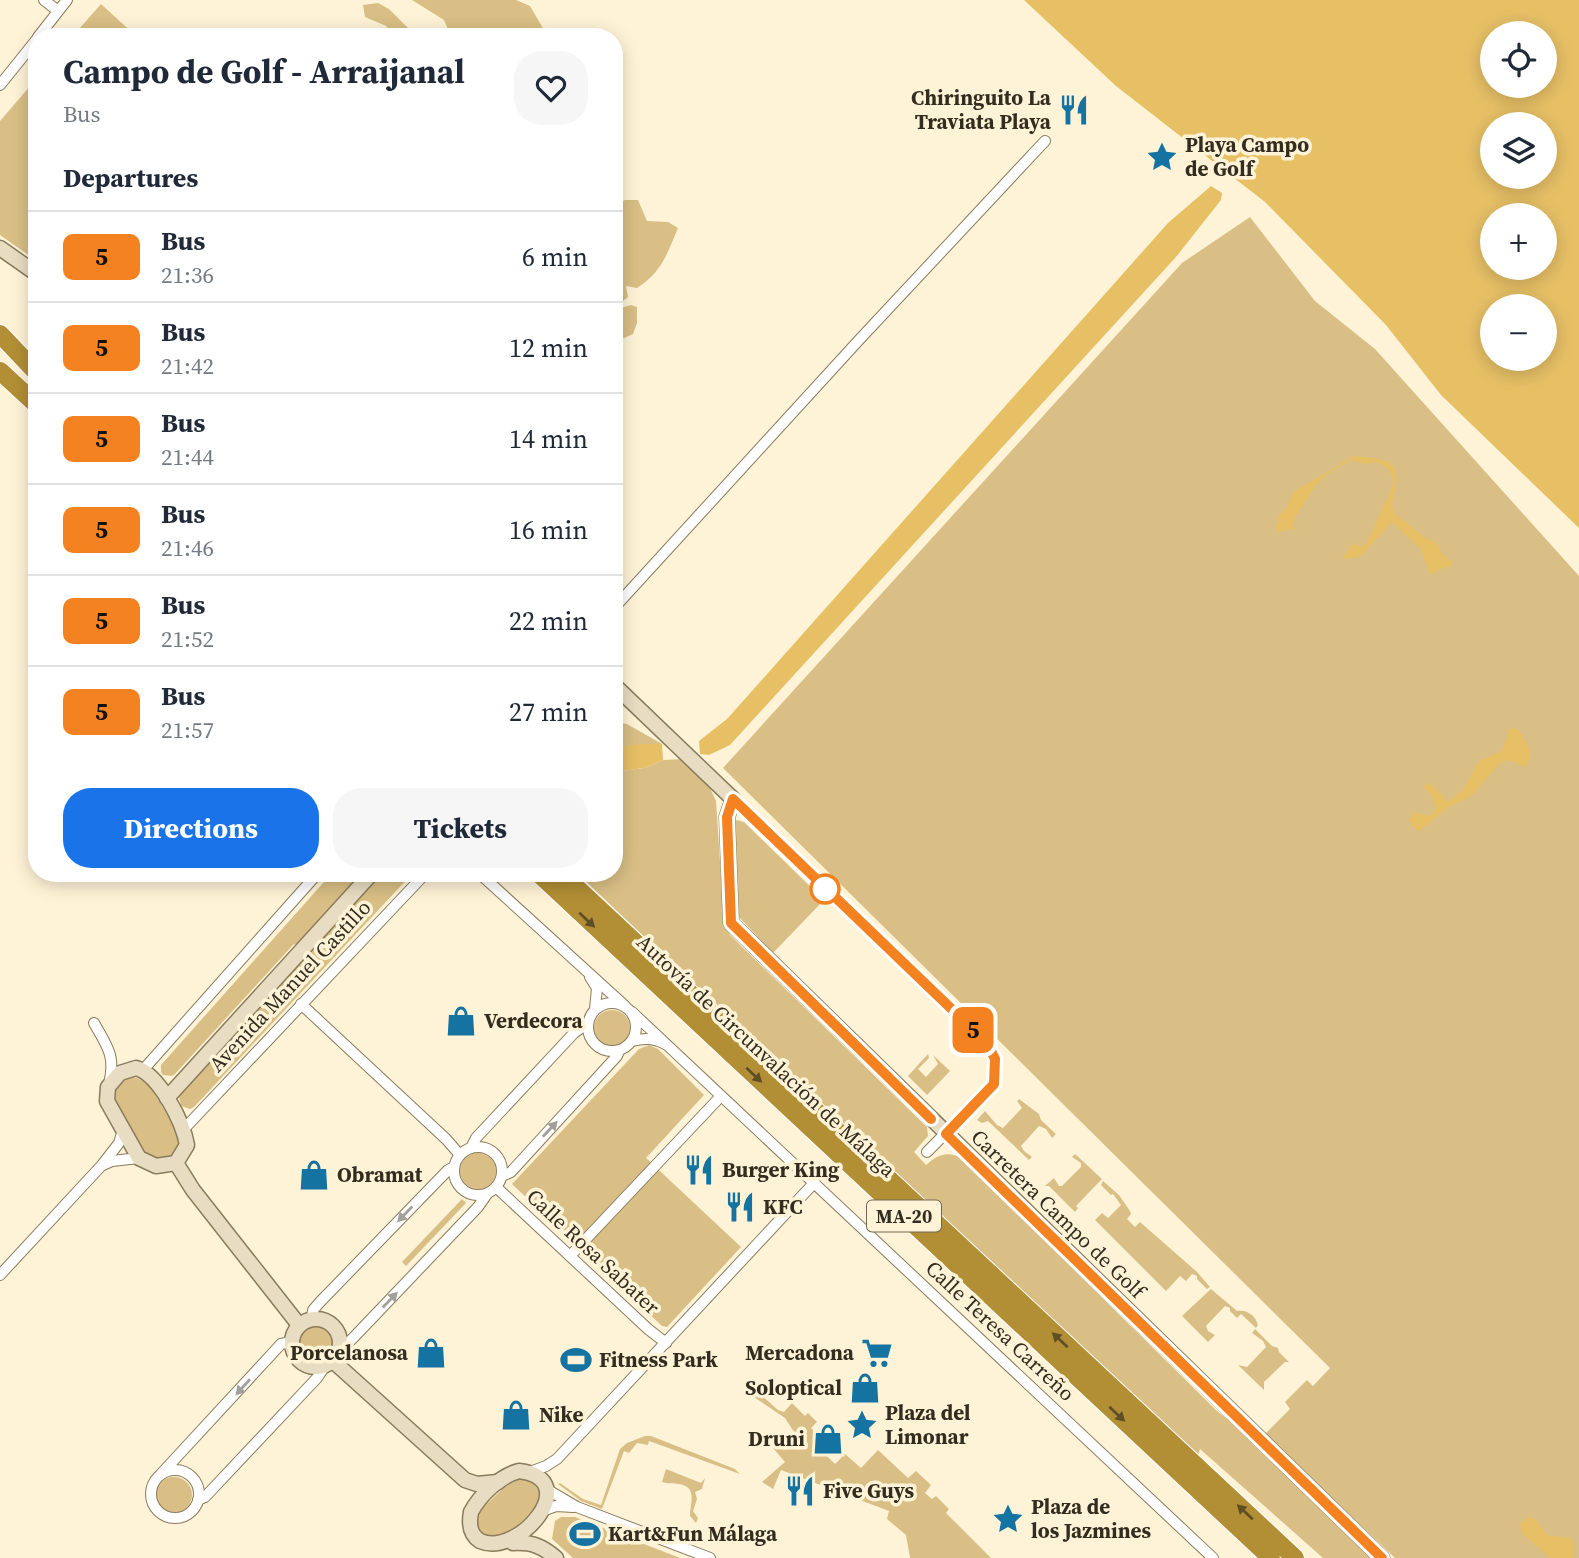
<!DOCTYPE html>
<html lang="en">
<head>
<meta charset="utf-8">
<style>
  body { margin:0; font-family:"Source Serif 4",serif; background:#f6f6f7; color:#1f2937; height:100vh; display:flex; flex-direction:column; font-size:26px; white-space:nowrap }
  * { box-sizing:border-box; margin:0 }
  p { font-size:23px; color:#747a83 }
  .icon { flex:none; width:38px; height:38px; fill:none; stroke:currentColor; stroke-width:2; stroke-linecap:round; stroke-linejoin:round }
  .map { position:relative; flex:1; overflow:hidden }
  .panel { position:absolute; left:28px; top:28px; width:595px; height:854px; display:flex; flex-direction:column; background:#fff; border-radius:28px; box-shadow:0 4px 18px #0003 }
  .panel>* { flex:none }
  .badge { padding:0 14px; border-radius:10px; font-size:24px; line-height:46px }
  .tools { position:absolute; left:1480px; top:21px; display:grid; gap:14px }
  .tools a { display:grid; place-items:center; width:77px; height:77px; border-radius:50%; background:#fff; box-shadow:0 4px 18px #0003; font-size:35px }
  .map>.badge { position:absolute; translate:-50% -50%; box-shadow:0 0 0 4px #fff }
  h2 { padding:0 35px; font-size:26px; line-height:63px }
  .round { display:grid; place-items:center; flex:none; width:74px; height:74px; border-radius:28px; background:#f6f6f7 }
  .headline { display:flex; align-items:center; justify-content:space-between; height:119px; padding:0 35px }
  h1 { font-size:33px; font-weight:700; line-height:52px }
  .cta { display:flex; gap:14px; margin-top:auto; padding:14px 35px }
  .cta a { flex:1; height:80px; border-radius:28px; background:#1a73e8; color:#fff; font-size:28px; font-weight:700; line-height:80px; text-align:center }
  .cta a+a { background:#f6f6f7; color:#1f2937 }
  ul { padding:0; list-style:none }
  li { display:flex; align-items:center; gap:21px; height:91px; padding:0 35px; border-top:2px solid #e0e1e3 }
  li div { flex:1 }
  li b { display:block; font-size:26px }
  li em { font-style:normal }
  li .badge { min-width:77px; font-weight:700; text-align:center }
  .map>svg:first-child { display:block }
  .green { fill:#d9bf85 }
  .water { fill:#e7c066; fill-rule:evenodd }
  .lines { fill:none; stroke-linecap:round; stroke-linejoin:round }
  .street-casing { stroke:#897b5c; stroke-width:12 }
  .secondary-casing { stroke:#897b5c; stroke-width:17 }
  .highway-casing { stroke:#fff; stroke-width:20 }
  .street { stroke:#fff; stroke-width:10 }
  .secondary { stroke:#e8ddc2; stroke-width:14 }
  .highway { stroke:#b28f35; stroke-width:18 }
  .oneway { fill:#5f4f27 }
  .oneway2 { fill:#a3a09b }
  .line-casing { stroke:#fff; stroke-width:16 }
  .line { stroke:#f58220; stroke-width:10 }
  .stop-dot { fill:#fff; stroke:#f58220; stroke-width:3.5 }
  .labels { text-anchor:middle; stroke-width:7; stroke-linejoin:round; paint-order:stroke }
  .shield { fill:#fff3d7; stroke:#706857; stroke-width:2 }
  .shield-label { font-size:19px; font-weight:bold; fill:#332d20 }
  .poi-label { font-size:21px; font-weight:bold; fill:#332d20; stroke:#fff3d7; text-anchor:start }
  .street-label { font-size:21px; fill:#332d20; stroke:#fff3d7 }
</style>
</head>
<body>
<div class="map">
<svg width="1579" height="1558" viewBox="0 0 1579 1558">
  <rect width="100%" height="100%" fill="#fff3d7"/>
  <g class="green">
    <path d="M 412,0 L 516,0 L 530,6 L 548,37 L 451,37 L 444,20 Z"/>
    <path d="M 378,3 L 389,9 L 417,37 L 395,37 L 386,26 L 365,17 L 363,5 Z"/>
    <path d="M 101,4 L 137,37 L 138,37 L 72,37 Z"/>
    <path d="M 37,78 L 37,261 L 0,235 L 0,121 Z"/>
    <path d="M 625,200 L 638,200 L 647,221 L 668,222 L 678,228 C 667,254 662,272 637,288 L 626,286 L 628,297 L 623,301 L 614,301 L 614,205 Z"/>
    <path d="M 1250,217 L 1315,301 L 1375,349 L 1579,576 L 1579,1558 L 1395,1558 L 1265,1434 L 1290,1409 L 1285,1402 L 1307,1380 L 1313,1386 L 1330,1368 L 723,768 L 1182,263 Z"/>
    <path d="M 631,305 L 637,307 L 637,323 L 633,334 L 624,338 L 614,337 L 614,310 Z"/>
    <path d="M 614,722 L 627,724 L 662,744 L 614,747 Z"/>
    <path d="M 682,759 L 710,788 L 716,801 L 723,907 L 730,935 L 927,1127 L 928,1136 L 914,1152 L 926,1165 C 937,1155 946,1151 960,1157 L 1217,1411 L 1226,1418 L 1230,1417 L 1373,1558 L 1323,1558 L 1200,1449 L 1198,1456 L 787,1072 L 784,1065 L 780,1066 L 577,873 L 614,873 L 614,772 L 644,768 L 663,760 Z"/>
    <path d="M 737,820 L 744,822 L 824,900 L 773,953 L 738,916 L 734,822 Z"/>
    <path d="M 332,873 L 361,873 L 300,942 L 293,945 L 175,1074 L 172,1076 L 163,1075 L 161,1072 L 161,1065 Z"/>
    <path d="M 383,873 L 413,873 L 194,1107 L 190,1109 L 181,1106 L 179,1097 L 182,1092 Z"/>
    <circle cx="612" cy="1028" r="18"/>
    <path d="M 649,1045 L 658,1049 L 704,1095 L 646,1158 L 741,1247 L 667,1327 L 662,1326 L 512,1184 L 639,1049 Z"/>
    <path d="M 928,1054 L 929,1058 L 918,1069 L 926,1077 L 938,1064 L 933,1055 L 950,1071 L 927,1095 L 908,1076 Z"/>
    <path d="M 134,1077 L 148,1083 L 179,1134 C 180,1141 179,1148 173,1154 C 150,1174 135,1141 126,1125 C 122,1118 114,1109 114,1100 C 113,1096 114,1093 115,1089 L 126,1079 Z"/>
    <path d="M 1019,1099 L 1039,1114 L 1041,1120 L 1056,1134 L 1052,1138 L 1046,1129 L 1039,1126 L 1021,1146 L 1024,1151 L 1032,1157 L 1029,1160 L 988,1121 L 982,1123 L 977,1120 L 985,1111 L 997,1125 L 1003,1128 L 1022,1108 L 1017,1101 Z"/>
    <circle cx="478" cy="1171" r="18"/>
    <path d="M 1075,1154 L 1102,1179 L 1076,1206 L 1078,1208 L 1075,1212 L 1049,1186 L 1045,1186 L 1054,1178 L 1059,1186 L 1062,1186 L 1081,1167 L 1081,1163 L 1072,1157 Z"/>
    <path d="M 1103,1181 L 1119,1195 L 1130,1211 L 1131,1214 L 1127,1219 L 1135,1227 L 1140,1222 L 1197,1272 L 1210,1287 L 1207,1289 L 1197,1279 L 1197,1276 L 1192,1274 L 1186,1281 L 1180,1276 L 1166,1291 L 1095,1220 L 1102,1213 L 1108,1218 L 1121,1205 L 1113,1194 L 1111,1195 L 1101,1185 Z"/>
    <path d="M 462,1199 L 466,1203 L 406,1266 L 402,1262 Z"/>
    <path d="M 1211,1289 L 1237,1311 C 1247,1309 1256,1316 1258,1325 L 1256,1328 L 1241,1314 L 1237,1318 L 1230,1311 L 1230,1308 L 1225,1306 L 1206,1326 L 1208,1331 L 1215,1335 L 1208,1342 L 1182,1316 Z"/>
    <circle cx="316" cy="1343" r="18"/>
    <path d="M 1255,1329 L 1272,1346 L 1278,1348 L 1279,1352 L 1289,1362 L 1285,1362 L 1264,1382 L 1264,1390 L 1238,1365 L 1247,1367 L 1266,1347 L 1263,1341 L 1252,1333 Z"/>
    <path d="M 749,1384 L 778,1410 L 784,1412 L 792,1403 L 805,1416 L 808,1413 L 817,1422 L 811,1428 L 827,1442 L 821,1450 L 835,1464 L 845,1454 L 861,1468 L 878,1450 L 908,1478 L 916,1471 L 931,1485 L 925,1493 L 932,1499 L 936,1496 L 949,1509 L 946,1513 L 991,1558 L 910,1558 L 906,1535 L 887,1519 L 889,1511 L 781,1470 L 773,1489 L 762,1482 L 785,1462 L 767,1441 L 782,1434 L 788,1441 L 796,1435 L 785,1418 L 745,1391 L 744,1387 Z"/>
    <path d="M 645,1436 L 651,1436 L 735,1469 L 740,1474 L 649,1441 L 648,1445 L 637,1443 L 629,1453 L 624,1451 L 602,1509 L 581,1501 L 558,1484 L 560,1483 L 583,1499 L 601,1505 L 620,1449 L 627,1443 Z"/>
    <path d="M 666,1469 L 701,1483 L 705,1478 L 702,1489 L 695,1492 L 697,1499 L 693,1511 L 698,1518 L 696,1523 L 690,1516 C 690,1504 698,1487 679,1484 C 673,1483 668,1484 662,1482 Z"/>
    <circle cx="174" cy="1495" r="18"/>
    <path d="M 518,1479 C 534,1479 541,1488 540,1503 L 509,1538 L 492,1542 L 477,1530 L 477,1516 L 479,1511 L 509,1483 Z"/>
    <path d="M 561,1517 L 575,1517 L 680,1558 L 573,1558 L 552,1539 L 555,1521 Z"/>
  </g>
  <g class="water">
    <path d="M 1024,0 L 1579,0 L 1579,528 L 1441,395 L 1386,325 L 1265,202 L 1116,86 ZM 1493,33 L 1545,33 L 1545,86 L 1493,86 ZM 1493,124 L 1545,124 L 1545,177 L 1493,177 ZM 1493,215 L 1545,215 L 1545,268 L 1493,268 ZM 1493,306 L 1545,306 L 1545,359 L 1493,359 Z"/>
    <path d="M 1211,186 L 1222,193 L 1221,200 L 1176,257 L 730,745 L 709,755 L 700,754 L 699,741 L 727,719 L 1168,223 Z"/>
    <path d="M 1354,456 L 1380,459 L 1392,464 C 1403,482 1389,495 1394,513 L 1423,536 L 1438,544 L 1441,553 L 1452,562 L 1450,567 L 1442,568 L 1433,574 L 1429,572 L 1421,549 L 1392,522 L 1360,557 L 1344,559 L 1343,557 L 1354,543 L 1361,547 L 1367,543 L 1394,483 L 1389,469 L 1376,462 L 1365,464 L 1351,460 L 1327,474 L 1315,486 L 1296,516 L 1293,525 L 1295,530 L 1285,530 L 1279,533 L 1276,531 L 1279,515 L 1287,508 L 1293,492 Z"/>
    <path d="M 1510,728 L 1518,729 C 1525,741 1535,752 1527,765 L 1523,766 L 1508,760 L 1500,763 L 1471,796 L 1447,808 L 1422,829 L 1419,831 L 1412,826 L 1409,820 L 1413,812 L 1430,816 L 1436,809 L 1433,798 L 1423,785 L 1430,783 L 1448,802 L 1464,789 L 1479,761 L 1502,751 Z"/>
    <path d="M 644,744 L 662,744 L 663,760 L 644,768 L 614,772 L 614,747 Z"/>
    <path d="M 1530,1517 L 1535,1519 L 1548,1536 L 1570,1538 L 1574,1544 L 1573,1558 L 1550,1558 L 1521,1532 L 1521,1522 Z"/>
  </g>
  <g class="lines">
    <g class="street-casing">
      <g id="street">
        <path d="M 44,0 L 58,11"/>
        <path d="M 38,37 L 67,0"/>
        <path d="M 0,85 L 37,39"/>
        <path d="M 614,608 L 859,340 L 1045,141"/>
        <path d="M 733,799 L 987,1043 L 995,1059 L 994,1084 L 927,1152"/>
        <path d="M 479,873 L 625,1006"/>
        <path d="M 590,977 L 597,988 L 595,1009"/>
        <circle cx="612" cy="1027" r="24"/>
        <path d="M 301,1004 L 446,1139 L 460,1155"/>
        <path d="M 632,1012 L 1213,1558"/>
        <path d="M 94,1023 C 107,1046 116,1056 109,1084"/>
        <path d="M 632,1041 C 645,1038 653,1038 665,1044"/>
        <path d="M 143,1070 L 318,873"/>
        <path d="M 184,1129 L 426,873"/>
        <circle cx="478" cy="1171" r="24"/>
        <path d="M 471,1148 L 476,1138 L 574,1033 L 588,1023"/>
        <path d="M 103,1165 L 112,1161 L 139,1158"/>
        <path d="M 502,1176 L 511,1172 L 617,1056 L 619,1051"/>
        <path d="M 496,1187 L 648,1329 L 666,1343"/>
        <path d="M 570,1256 L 721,1096"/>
        <path d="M 0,1275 L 102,1165 L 119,1143 L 123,1130"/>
        <path d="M 312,1319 L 313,1310 L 320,1302 L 448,1170 L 454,1167"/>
        <path d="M 340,1346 L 348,1343 L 355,1336 L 478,1207 L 487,1194"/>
        <circle cx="175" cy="1494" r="24"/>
        <path d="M 530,1472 L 546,1466 L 557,1459 L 814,1183"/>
        <path d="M 161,1474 L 281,1344 L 291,1342"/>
        <path d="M 548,1490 L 577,1507 L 710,1558"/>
        <path d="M 198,1500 L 205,1497 L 317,1378 L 325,1366"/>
        <path d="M 545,1510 L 556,1506 L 573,1507"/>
      </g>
    </g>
    <g class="secondary-casing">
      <g id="secondary">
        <path d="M 0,248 L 37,274"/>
        <path d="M 614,685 L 733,799 L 727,817 L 731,923 L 1382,1558"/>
        <path d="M 136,1068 C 159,1074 183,1122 187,1145 L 176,1163 L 156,1166 L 139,1158 L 107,1101 L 108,1087 L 120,1073 Z"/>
        <path d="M 167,1098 L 372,873"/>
        <path d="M 176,1163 L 193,1190 L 299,1325"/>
        <circle cx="316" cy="1343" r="24"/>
        <path d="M 333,1361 L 465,1480 L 477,1484 L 498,1482"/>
        <path d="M 519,1471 C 585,1479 519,1558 480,1541 C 469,1534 469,1523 471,1512 C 480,1495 500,1476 519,1471 Z"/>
        <path d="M 513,1543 C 532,1542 542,1546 556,1558"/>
      </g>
    </g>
    <g class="highway-casing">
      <g id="highway">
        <path d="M 0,334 L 37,373"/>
        <path d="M 0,371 L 37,405"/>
        <path d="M 538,873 L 1271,1558"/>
        <path d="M 561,873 L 1295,1558"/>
      </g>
    </g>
    <use href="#street" class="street"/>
    <use href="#secondary" class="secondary"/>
    <use href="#highway" class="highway"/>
  </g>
  <defs><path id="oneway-solid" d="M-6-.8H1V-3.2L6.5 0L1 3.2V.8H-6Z" transform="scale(1.75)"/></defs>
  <g class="oneway">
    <use href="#oneway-solid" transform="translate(587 920) rotate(43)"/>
    <use href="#oneway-solid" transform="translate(754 1075) rotate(43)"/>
    <use href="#oneway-solid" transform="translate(1060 1340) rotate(-137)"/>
    <use href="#oneway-solid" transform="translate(1117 1414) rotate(43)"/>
    <use href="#oneway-solid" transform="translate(1245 1512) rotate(-137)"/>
  </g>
  <g class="oneway2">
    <use href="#oneway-solid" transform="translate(550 1129) rotate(-47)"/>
    <use href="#oneway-solid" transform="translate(405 1214) rotate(134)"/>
    <use href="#oneway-solid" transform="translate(390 1300) rotate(-46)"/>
    <use href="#oneway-solid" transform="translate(243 1387) rotate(132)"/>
  </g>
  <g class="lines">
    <g class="line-casing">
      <path id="line" d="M 931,1119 L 731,923 L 727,817 L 733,799 L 987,1043 L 995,1059 L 994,1084 L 946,1134 L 1382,1558"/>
    </g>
    <use href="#line" class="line"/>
  </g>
  <defs>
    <g id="restaurant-bare" transform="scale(2.415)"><path d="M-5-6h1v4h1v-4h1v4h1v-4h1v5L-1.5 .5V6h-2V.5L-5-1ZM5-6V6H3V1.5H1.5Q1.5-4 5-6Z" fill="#1573a1" stroke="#fff3d7" stroke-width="2.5" paint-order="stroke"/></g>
    <g id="sight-bare" transform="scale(2.415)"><path d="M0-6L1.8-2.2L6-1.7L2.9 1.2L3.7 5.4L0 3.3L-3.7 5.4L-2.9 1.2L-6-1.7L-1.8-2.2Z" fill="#1573a1" stroke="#fff3d7" stroke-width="2.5" paint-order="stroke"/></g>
    <g id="shop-bare" transform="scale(2.415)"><path d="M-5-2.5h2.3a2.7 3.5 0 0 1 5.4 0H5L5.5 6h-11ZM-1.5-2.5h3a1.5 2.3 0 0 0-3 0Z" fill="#1573a1" stroke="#fff3d7" stroke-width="2.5" paint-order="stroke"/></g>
    <g id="supermarket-bare" transform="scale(2.415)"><path d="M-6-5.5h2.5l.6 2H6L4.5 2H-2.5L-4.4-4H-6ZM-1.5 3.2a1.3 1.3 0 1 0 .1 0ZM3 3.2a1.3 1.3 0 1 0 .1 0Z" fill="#1573a1" stroke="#fff3d7" stroke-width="2.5" paint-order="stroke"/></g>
    <g id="stadium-bare" transform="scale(2.415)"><path d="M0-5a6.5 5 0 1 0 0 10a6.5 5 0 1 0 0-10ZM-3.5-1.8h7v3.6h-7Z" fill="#1573a1" stroke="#fff3d7" stroke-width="2.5" paint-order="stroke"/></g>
  </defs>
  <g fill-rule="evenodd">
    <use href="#restaurant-bare" x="1074" y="110"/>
    <use href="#sight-bare" x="1162" y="157"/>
    <use href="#shop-bare" x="461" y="1021"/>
    <use href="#restaurant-bare" x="699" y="1170"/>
    <use href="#shop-bare" x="314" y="1175"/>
    <use href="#restaurant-bare" x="740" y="1207"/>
    <use href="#shop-bare" x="431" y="1353"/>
    <use href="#supermarket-bare" x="877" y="1353"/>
    <use href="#stadium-bare" x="576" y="1360"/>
    <use href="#shop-bare" x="865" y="1388"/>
    <use href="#shop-bare" x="516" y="1415"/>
    <use href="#sight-bare" x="862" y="1425"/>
    <use href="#shop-bare" x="828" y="1439"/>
    <use href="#restaurant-bare" x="800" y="1491"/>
    <use href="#sight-bare" x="1008" y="1519"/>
    <use href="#stadium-bare" x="585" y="1534"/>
  </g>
  <circle class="stop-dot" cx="825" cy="889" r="14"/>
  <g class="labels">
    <rect class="shield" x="867" y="1200.5" width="74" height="31" rx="5"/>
    <g class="shield-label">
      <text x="904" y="1223">MA-20</text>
    </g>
    <g class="poi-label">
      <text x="1051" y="105" text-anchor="end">Chiringuito La<tspan x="1051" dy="24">Traviata Playa</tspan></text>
      <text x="1185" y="152">Playa Campo<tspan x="1185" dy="24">de Golf</tspan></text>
      <text x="484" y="1028">Verdecora</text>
      <text x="722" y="1177">Burger King</text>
      <text x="337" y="1182">Obramat</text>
      <text x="763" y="1214">KFC</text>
      <text x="408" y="1360" text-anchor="end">Porcelanosa</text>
      <text x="854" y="1360" text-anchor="end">Mercadona</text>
      <text x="599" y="1367">Fitness Park</text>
      <text x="842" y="1395" text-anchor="end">Soloptical</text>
      <text x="885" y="1420">Plaza del<tspan x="885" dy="24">Limonar</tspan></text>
      <text x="539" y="1422">Nike</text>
      <text x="805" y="1446" text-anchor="end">Druni</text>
      <text x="823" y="1498">Five Guys</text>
      <text x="1031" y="1514">Plaza de<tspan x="1031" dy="24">los Jazmines</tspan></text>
      <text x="608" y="1541">Kart&amp;Fun Málaga</text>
    </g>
    <g class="street-label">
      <text transform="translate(290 986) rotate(-47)" y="7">Avenida Manuel Castillo</text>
      <text transform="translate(766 1056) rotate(43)" y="7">Autovía de Circunvalación de Málaga</text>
      <text transform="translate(1058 1214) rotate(44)" y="7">Carretera Campo de Golf</text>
      <text transform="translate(593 1252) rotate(43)" y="7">Calle Rosa Sabater</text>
      <text transform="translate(1000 1331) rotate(43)" y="7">Calle Teresa Carreño</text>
    </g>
  </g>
</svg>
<div class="tools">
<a><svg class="icon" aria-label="locate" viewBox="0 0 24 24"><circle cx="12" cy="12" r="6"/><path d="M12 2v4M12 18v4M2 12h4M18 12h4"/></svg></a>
<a><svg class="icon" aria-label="layers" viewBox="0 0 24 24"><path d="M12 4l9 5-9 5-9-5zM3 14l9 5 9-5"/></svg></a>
<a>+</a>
<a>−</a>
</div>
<b class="badge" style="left:973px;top:1030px;background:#f58220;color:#111">5</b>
<section class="panel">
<div class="headline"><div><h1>Campo de Golf - Arraijanal</h1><p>Bus</p></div><a class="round"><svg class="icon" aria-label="heart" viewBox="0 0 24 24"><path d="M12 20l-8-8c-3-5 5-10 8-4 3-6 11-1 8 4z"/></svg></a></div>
<h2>Departures</h2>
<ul>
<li><span class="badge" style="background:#f58220;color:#111">5</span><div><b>Bus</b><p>21:36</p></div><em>6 min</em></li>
<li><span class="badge" style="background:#f58220;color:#111">5</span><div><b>Bus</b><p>21:42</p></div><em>12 min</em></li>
<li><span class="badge" style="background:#f58220;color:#111">5</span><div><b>Bus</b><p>21:44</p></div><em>14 min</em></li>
<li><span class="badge" style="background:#f58220;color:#111">5</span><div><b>Bus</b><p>21:46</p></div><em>16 min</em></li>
<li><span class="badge" style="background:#f58220;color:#111">5</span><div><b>Bus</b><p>21:52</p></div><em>22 min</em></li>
<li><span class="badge" style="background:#f58220;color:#111">5</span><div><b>Bus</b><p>21:57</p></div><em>27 min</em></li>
</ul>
<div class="cta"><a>Directions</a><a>Tickets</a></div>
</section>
</div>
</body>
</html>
